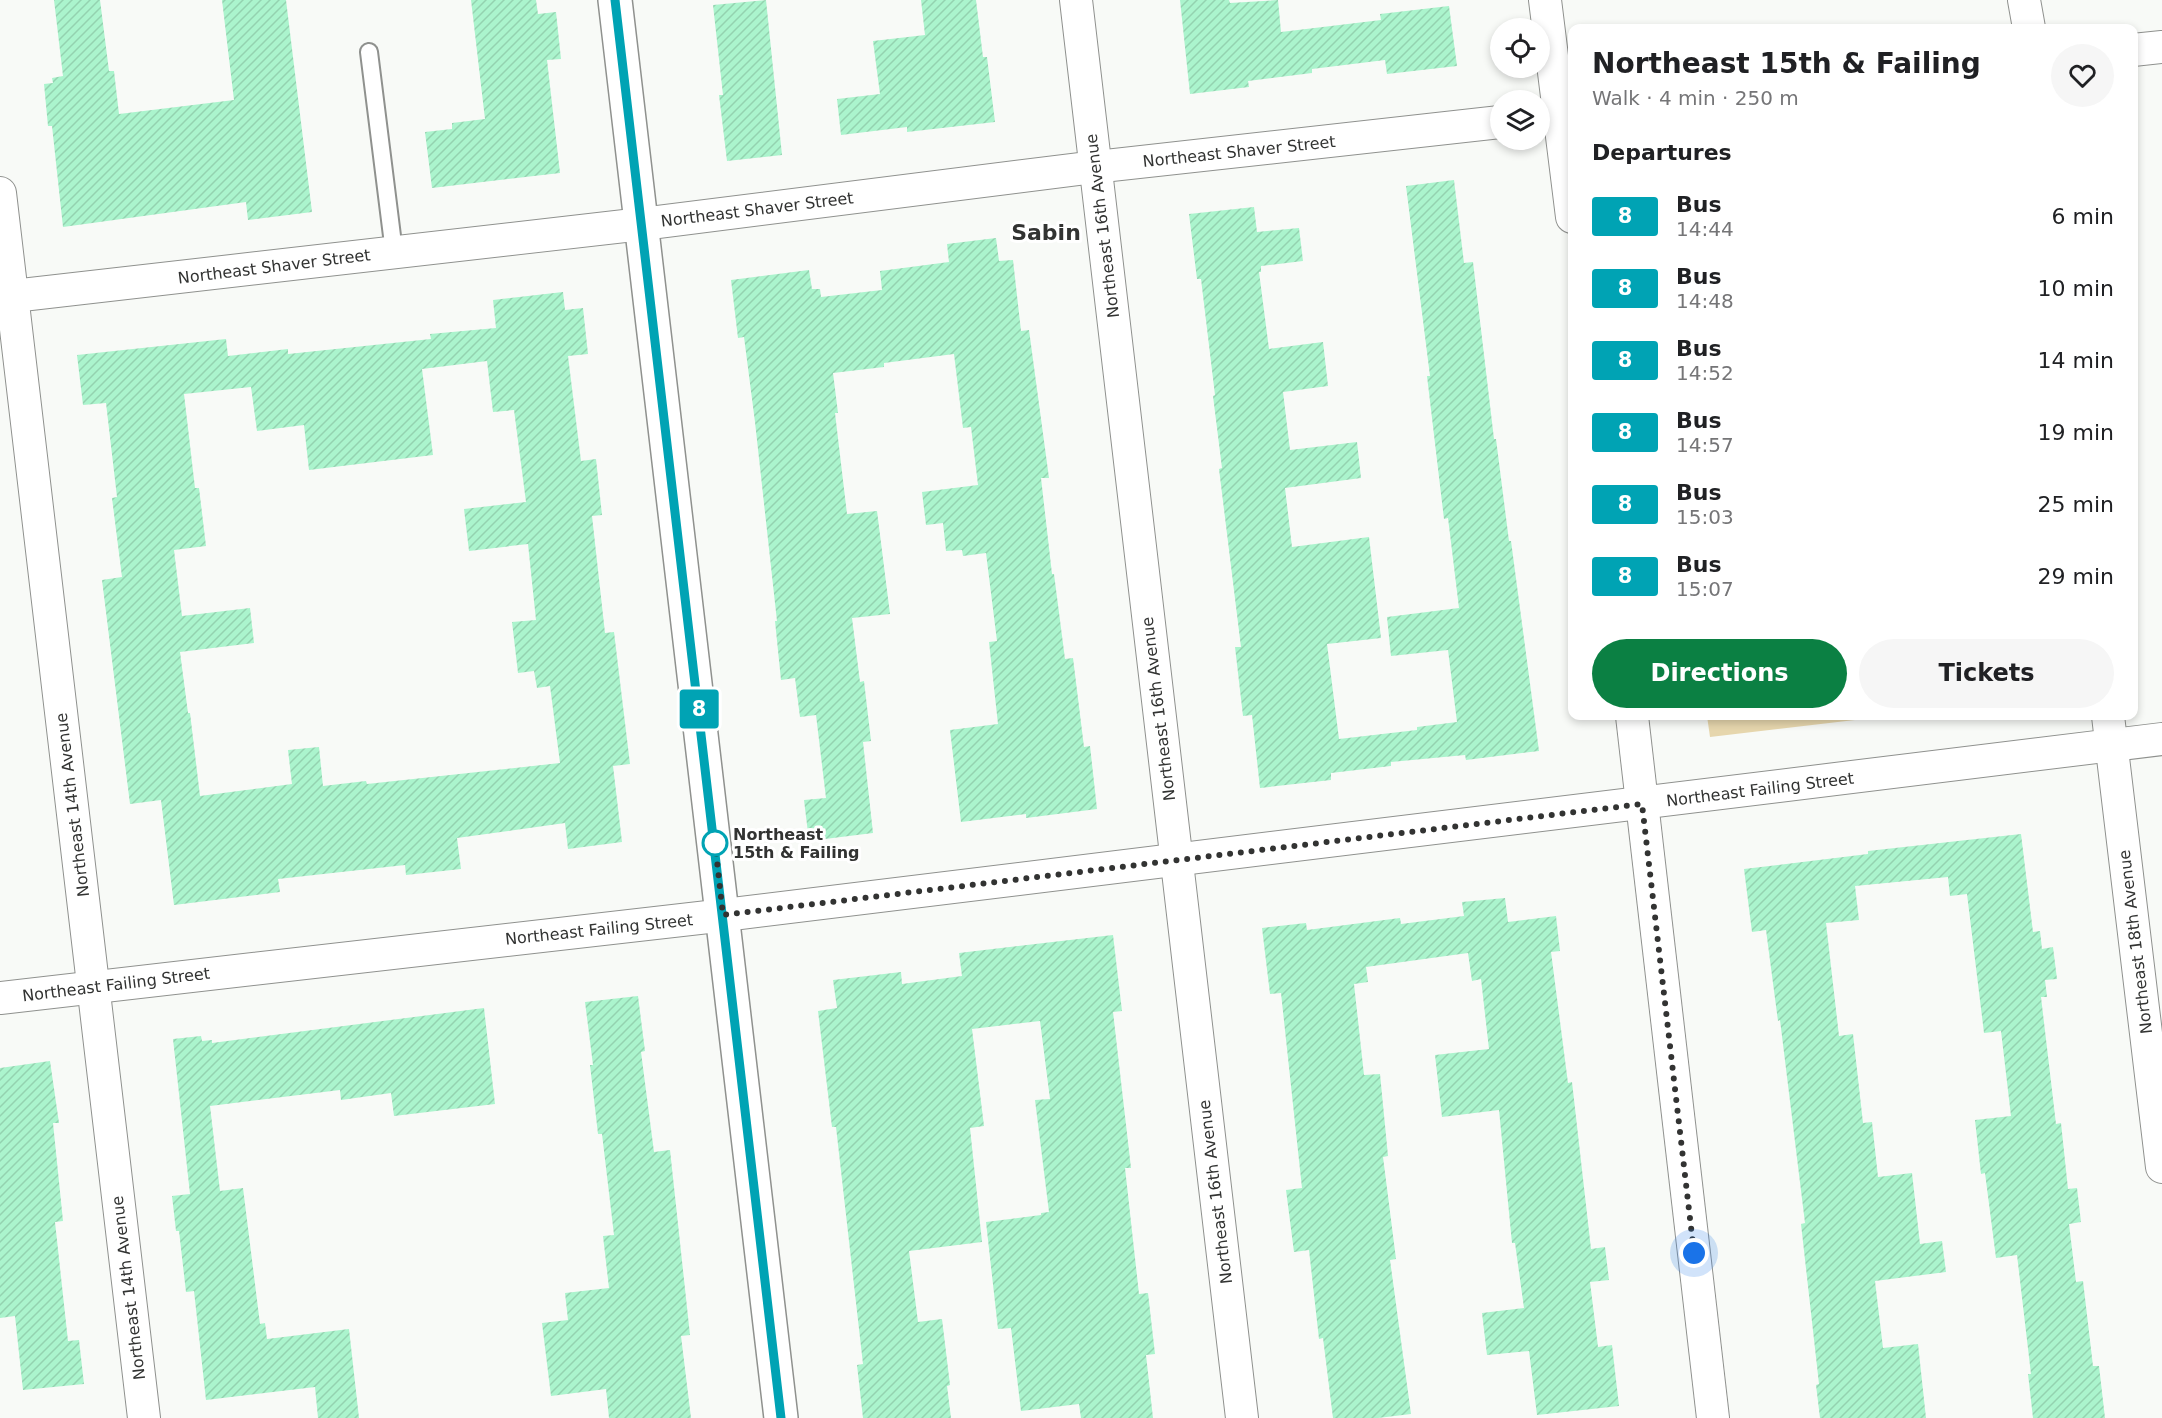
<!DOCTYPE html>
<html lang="en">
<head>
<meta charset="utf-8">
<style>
  body { margin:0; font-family:"DejaVu Sans",sans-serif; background:#f6f6f6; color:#202124; height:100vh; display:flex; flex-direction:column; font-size:22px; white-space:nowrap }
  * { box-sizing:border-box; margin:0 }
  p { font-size:20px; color:#757577 }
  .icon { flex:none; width:33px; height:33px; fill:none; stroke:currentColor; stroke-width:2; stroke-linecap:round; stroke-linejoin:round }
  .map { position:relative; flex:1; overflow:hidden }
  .drawer { position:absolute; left:1568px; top:24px; width:570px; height:696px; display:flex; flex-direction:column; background:#fff; border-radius:12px; box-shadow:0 3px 9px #0003 }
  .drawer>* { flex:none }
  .badge { padding:0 12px; border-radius:4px; font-size:21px; line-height:39px }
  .controls { position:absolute; left:1490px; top:18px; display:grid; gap:12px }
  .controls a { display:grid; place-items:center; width:60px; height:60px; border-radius:50%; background:#fff; box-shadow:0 3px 9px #0003; font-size:30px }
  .you { position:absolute; width:30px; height:30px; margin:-15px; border:4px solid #fff; border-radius:50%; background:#1a73e8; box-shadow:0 0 0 9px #1a73e833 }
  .map>.badge { position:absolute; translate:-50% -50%; box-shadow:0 0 0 3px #fff }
  h2 { padding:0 24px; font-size:22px; line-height:54px }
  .round { display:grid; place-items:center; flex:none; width:63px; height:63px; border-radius:32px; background:#f6f6f6 }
  .head { display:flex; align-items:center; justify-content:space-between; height:102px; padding:0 24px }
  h1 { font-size:28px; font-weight:700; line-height:45px }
  .cta { display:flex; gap:12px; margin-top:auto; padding:12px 24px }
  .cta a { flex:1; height:69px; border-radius:36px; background:#0b8043; color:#fff; font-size:24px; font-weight:700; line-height:69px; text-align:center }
  .cta a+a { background:#f6f6f6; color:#202124 }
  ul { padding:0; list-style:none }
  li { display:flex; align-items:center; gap:18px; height:72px; padding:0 24px }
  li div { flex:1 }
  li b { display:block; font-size:22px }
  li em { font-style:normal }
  li .badge { min-width:66px; font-weight:700; text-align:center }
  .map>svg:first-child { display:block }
  .garden { fill:#e6d6ad }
  .building { fill:url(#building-hatch); fill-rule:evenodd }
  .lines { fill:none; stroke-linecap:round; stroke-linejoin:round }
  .service-casing { stroke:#8f918e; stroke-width:20 }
  .minor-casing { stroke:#8f918e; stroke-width:34 }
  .tertiary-casing { stroke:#8f918e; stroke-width:36 }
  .service { stroke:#fff; stroke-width:16 }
  .minor { stroke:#fff; stroke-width:32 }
  .tertiary { stroke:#fff; stroke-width:33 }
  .line-casing { stroke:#fff; stroke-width:14 }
  .line { stroke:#00a3b4; stroke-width:9 }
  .walk { stroke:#323332; stroke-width:6; stroke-dasharray:0 10.8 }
  .stop-dot { fill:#fff; stroke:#00a3b4; stroke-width:3 }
  .labels { text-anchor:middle; stroke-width:6; stroke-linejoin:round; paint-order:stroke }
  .street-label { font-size:16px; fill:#323332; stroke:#fff }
  .stop-label { font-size:16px; font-weight:bold; fill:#323332; stroke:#fff; text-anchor:start }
  .district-label { font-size:22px; font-weight:bold; fill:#323332; stroke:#fff }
</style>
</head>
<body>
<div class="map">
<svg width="2162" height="1418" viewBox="0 0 2162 1418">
  <defs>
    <pattern id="building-hatch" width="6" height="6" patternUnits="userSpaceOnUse" patternTransform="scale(1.5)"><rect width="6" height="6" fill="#abf4cd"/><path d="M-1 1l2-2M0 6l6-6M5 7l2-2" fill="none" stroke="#94d2b0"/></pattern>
  </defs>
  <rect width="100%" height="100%" fill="#f8faf7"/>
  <path class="garden" d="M 1707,716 L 1889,716 L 1710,737 Z"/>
  <g class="building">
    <path d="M 54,0 L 100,0 L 109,71 L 114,71 L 119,114 L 234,100 L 222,0 L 286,0 L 312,212 L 248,220 L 246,202 L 63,227 L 52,126 L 48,126 L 44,84 L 53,83 L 52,78 L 63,76 Z"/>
    <path d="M 471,0 L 536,0 L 538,14 L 556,12 L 561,59 L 547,60 L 560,173 L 432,188 L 425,132 L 452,129 L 452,123 L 485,119 Z"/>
    <path d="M 766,0 L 782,155 L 727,161 L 719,95 L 723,95 L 713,5 Z"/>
    <path d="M 921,0 L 976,0 L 983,57 L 987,57 L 995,122 L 907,132 L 907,127 L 841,135 L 837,99 L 880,94 L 873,41 L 925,35 Z"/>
    <path d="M 1180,0 L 1229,0 L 1230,3 L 1278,0 L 1281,32 L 1381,20 L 1380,14 L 1449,6 L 1457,66 L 1387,74 L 1385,60 L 1312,69 L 1312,73 L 1248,81 L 1249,87 L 1190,94 Z"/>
    <path d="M 1454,180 L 1464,263 L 1473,262 L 1494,439 L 1496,439 L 1509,541 L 1511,541 L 1539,751 L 1466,760 L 1465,755 L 1391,762 L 1391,766 L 1331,773 L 1331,780 L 1260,788 L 1252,715 L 1243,716 L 1235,647 L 1241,647 L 1219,469 L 1222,468 L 1213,396 L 1215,395 L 1201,279 L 1197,279 L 1189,214 L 1254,207 L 1257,232 L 1299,228 L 1303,261 L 1261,266 L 1261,272 L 1259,272 L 1269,349 L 1323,342 L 1328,386 L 1283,392 L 1290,450 L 1357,442 L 1361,478 L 1285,488 L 1292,547 L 1369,537 L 1381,638 L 1327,644 L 1339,739 L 1417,730 L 1417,727 L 1457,722 L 1448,650 L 1391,656 L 1387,617 L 1459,608 L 1448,518 L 1444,519 L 1427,376 L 1430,376 L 1406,186 Z"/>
    <path d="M 996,238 L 999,261 L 1013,260 L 1021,331 L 1029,330 L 1049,478 L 1041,478 L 1052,574 L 1054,574 L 1065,659 L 1073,658 L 1084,747 L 1090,746 L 1097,809 L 1026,818 L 1026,814 L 961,822 L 950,730 L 998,724 L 989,642 L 997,641 L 986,553 L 963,556 L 962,550 L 946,551 L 943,523 L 926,525 L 922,492 L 978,485 L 971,427 L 963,428 L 954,354 L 884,363 L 884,367 L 833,373 L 838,413 L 835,413 L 847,514 L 877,511 L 890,614 L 852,618 L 860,682 L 864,681 L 871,741 L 863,742 L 873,833 L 809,841 L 804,800 L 826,798 L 816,715 L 800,717 L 795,678 L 781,680 L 775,621 L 777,621 L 755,422 L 744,337 L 738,338 L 731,280 L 809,270 L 812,289 L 820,289 L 821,297 L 882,290 L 880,271 L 949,262 L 947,244 Z"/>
    <path d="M 563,292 L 565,310 L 583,308 L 588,354 L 568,356 L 581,461 L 596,459 L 602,515 L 592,516 L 605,633 L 614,632 L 630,764 L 613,766 L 622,842 L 568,849 L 565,823 L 457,838 L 461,869 L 406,875 L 405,865 L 278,879 L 280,892 L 174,905 L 161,800 L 130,804 L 102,580 L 122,577 L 112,498 L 117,497 L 106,403 L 83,405 L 77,355 L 226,339 L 228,356 L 288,349 L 288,354 L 431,339 L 430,334 L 496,328 L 493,300 ZM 487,361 L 493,412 L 514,410 L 526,502 L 464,509 L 469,551 L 528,544 L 536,620 L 512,622 L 518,673 L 534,671 L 537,688 L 550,686 L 560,763 L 367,784 L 366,781 L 323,786 L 319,747 L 288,750 L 292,784 L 200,796 L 190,713 L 188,713 L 180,652 L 254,643 L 250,608 L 182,616 L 174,550 L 206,546 L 199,488 L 195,488 L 184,394 L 251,387 L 257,431 L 304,425 L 309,470 L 433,455 L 422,369 Z"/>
    <path d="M 2021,834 L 2033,932 L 2040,931 L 2042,949 L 2053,947 L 2057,979 L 2045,980 L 2047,997 L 2041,997 L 2056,1124 L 2061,1123 L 2068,1189 L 2077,1188 L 2081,1222 L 2069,1224 L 2076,1282 L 2083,1281 L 2093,1366 L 2099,1366 L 2105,1418 L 2033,1418 L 2028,1374 L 2031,1374 L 2017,1255 L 1996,1258 L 1985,1173 L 1981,1174 L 1975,1120 L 2011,1116 L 2001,1031 L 1984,1033 L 1967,894 L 1950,896 L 1948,877 L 1855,886 L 1859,920 L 1826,923 L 1839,1036 L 1853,1034 L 1863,1123 L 1872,1122 L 1878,1177 L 1912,1173 L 1920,1244 L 1942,1241 L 1946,1272 L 1875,1281 L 1883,1348 L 1918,1344 L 1926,1418 L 1820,1418 L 1816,1385 L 1819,1384 L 1801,1224 L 1805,1223 L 1780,1020 L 1778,1021 L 1766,930 L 1752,932 L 1744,869 L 1868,854 L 1868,851 Z"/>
    <path d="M 1505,898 L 1508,922 L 1556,916 L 1560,951 L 1551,952 L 1568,1083 L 1572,1082 L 1591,1249 L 1605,1247 L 1609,1280 L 1590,1282 L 1598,1347 L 1612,1345 L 1619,1406 L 1537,1415 L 1529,1351 L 1487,1355 L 1482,1313 L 1524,1308 L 1515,1243 L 1512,1243 L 1499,1110 L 1442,1117 L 1435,1055 L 1489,1049 L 1481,979 L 1472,981 L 1468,953 L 1366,967 L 1368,982 L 1354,984 L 1364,1075 L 1380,1074 L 1388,1156 L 1383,1157 L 1396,1259 L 1390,1260 L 1411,1414 L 1378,1418 L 1333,1418 L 1323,1338 L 1319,1339 L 1309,1250 L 1294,1252 L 1286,1190 L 1302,1188 L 1281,993 L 1270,994 L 1262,928 L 1306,923 L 1307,930 L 1400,918 L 1401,924 L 1464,916 L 1462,902 Z"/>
    <path d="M 1113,935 L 1122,1011 L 1113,1012 L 1131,1168 L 1125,1168 L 1139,1294 L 1148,1293 L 1155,1354 L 1146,1355 L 1153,1418 L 1081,1418 L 1079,1404 L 1021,1411 L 1011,1328 L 998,1329 L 986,1222 L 1041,1215 L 1041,1213 L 1049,1212 L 1035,1100 L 1050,1099 L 1040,1021 L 972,1029 L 984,1126 L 970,1128 L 982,1242 L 909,1251 L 918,1322 L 942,1319 L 950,1385 L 947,1386 L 951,1418 L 863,1418 L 857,1365 L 863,1364 L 836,1127 L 832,1127 L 818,1011 L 837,1008 L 833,980 L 901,972 L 902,984 L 962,976 L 959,953 Z"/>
    <path d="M 638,996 L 645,1051 L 641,1052 L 654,1152 L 670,1150 L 690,1335 L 681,1336 L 691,1418 L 609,1418 L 606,1389 L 551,1396 L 542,1323 L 568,1320 L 565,1293 L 609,1288 L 603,1236 L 614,1235 L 602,1134 L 598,1134 L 590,1065 L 593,1065 L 585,1002 Z"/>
    <path d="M 484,1008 L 495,1104 L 394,1116 L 391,1093 L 341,1100 L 340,1090 L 210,1106 L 220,1191 L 243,1188 L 260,1324 L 265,1323 L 267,1339 L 349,1329 L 359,1418 L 318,1418 L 315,1387 L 206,1400 L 194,1291 L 186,1292 L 179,1231 L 176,1231 L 172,1196 L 190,1194 L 173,1039 L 201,1036 L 202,1041 L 212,1040 L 212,1043 Z"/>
    <path d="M 50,1061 L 59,1123 L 53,1123 L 63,1221 L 55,1222 L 68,1341 L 79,1340 L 84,1384 L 23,1390 L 15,1316 L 0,1318 L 0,1068 Z"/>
  </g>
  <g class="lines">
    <g class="service-casing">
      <path id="service" d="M 369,52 L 394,252"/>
    </g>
    <g class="minor-casing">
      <g id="minor">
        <path d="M 1076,0 L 1242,1418"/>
        <path d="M 1545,0 L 1572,217"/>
        <path d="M 2024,0 L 2029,28"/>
        <path d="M 2133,50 L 2162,47"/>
        <path d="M 0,193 L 144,1418"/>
        <path d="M 13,296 L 642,224 L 1095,167 L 1500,122"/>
        <path d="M 1632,716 L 1713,1418"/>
        <path d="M 2108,716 L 2162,1167"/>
        <path d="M 0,998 L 708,917 L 2162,739"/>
      </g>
    </g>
    <g class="tertiary-casing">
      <path id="tertiary" d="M 615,0 L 781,1418"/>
    </g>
    <use href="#service" class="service"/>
    <use href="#minor" class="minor"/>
    <use href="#tertiary" class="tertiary"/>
  </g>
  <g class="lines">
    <g class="line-casing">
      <path id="line" d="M 615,0 L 781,1418"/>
    </g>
    <use href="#line" class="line"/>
    <path class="walk" d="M 715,843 L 723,915 L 1642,804 L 1694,1253"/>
  </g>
  <circle class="stop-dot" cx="715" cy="843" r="12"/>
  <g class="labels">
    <g class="street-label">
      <text transform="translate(1239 151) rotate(-6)" y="6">Northeast Shaver Street</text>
      <text transform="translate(757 209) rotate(-7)" y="6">Northeast Shaver Street</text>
      <text transform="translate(1102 226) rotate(-97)" y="6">Northeast 16th Avenue</text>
      <text transform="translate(274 266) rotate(-7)" y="6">Northeast Shaver Street</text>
      <text transform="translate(1158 709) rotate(-97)" y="6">Northeast 16th Avenue</text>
      <text transform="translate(1760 789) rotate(-7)" y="6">Northeast Failing Street</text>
      <text transform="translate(72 805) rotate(-97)" y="6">Northeast 14th Avenue</text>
      <text transform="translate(599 929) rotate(-6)" y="6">Northeast Failing Street</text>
      <text transform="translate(2135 942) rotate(-97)" y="6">Northeast 18th Avenue</text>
      <text transform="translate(116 984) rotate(-7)" y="6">Northeast Failing Street</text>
      <text transform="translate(1215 1192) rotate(-97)" y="6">Northeast 16th Avenue</text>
      <text transform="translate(128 1288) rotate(-97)" y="6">Northeast 14th Avenue</text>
    </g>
    <g class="stop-label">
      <text x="733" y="840">Northeast<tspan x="733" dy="18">15th &amp; Failing</tspan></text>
    </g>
    <g class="district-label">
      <text x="1046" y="240">Sabin</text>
    </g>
  </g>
</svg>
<div class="controls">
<a><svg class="icon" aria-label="locate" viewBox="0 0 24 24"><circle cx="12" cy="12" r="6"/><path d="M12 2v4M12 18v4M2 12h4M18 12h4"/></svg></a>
<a><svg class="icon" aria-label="layers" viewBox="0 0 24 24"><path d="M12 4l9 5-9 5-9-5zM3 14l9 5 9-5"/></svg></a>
</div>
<div class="you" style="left:1694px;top:1253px"></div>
<b class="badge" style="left:699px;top:709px;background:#00a3b4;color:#fff">8</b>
<section class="drawer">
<div class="head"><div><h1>Northeast 15th &amp; Failing</h1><p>Walk · 4 min · 250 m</p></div><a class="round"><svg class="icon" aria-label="heart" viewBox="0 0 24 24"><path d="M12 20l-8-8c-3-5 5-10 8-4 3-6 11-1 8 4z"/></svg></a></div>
<h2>Departures</h2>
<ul>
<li><span class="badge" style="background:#00a3b4;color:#fff">8</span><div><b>Bus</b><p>14:44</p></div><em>6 min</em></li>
<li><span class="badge" style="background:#00a3b4;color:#fff">8</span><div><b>Bus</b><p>14:48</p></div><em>10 min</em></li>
<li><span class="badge" style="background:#00a3b4;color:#fff">8</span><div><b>Bus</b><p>14:52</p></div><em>14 min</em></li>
<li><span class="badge" style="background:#00a3b4;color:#fff">8</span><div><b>Bus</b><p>14:57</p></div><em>19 min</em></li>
<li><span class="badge" style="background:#00a3b4;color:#fff">8</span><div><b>Bus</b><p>15:03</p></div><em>25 min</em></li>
<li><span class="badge" style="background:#00a3b4;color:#fff">8</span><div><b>Bus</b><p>15:07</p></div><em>29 min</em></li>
</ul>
<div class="cta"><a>Directions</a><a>Tickets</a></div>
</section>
</div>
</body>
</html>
